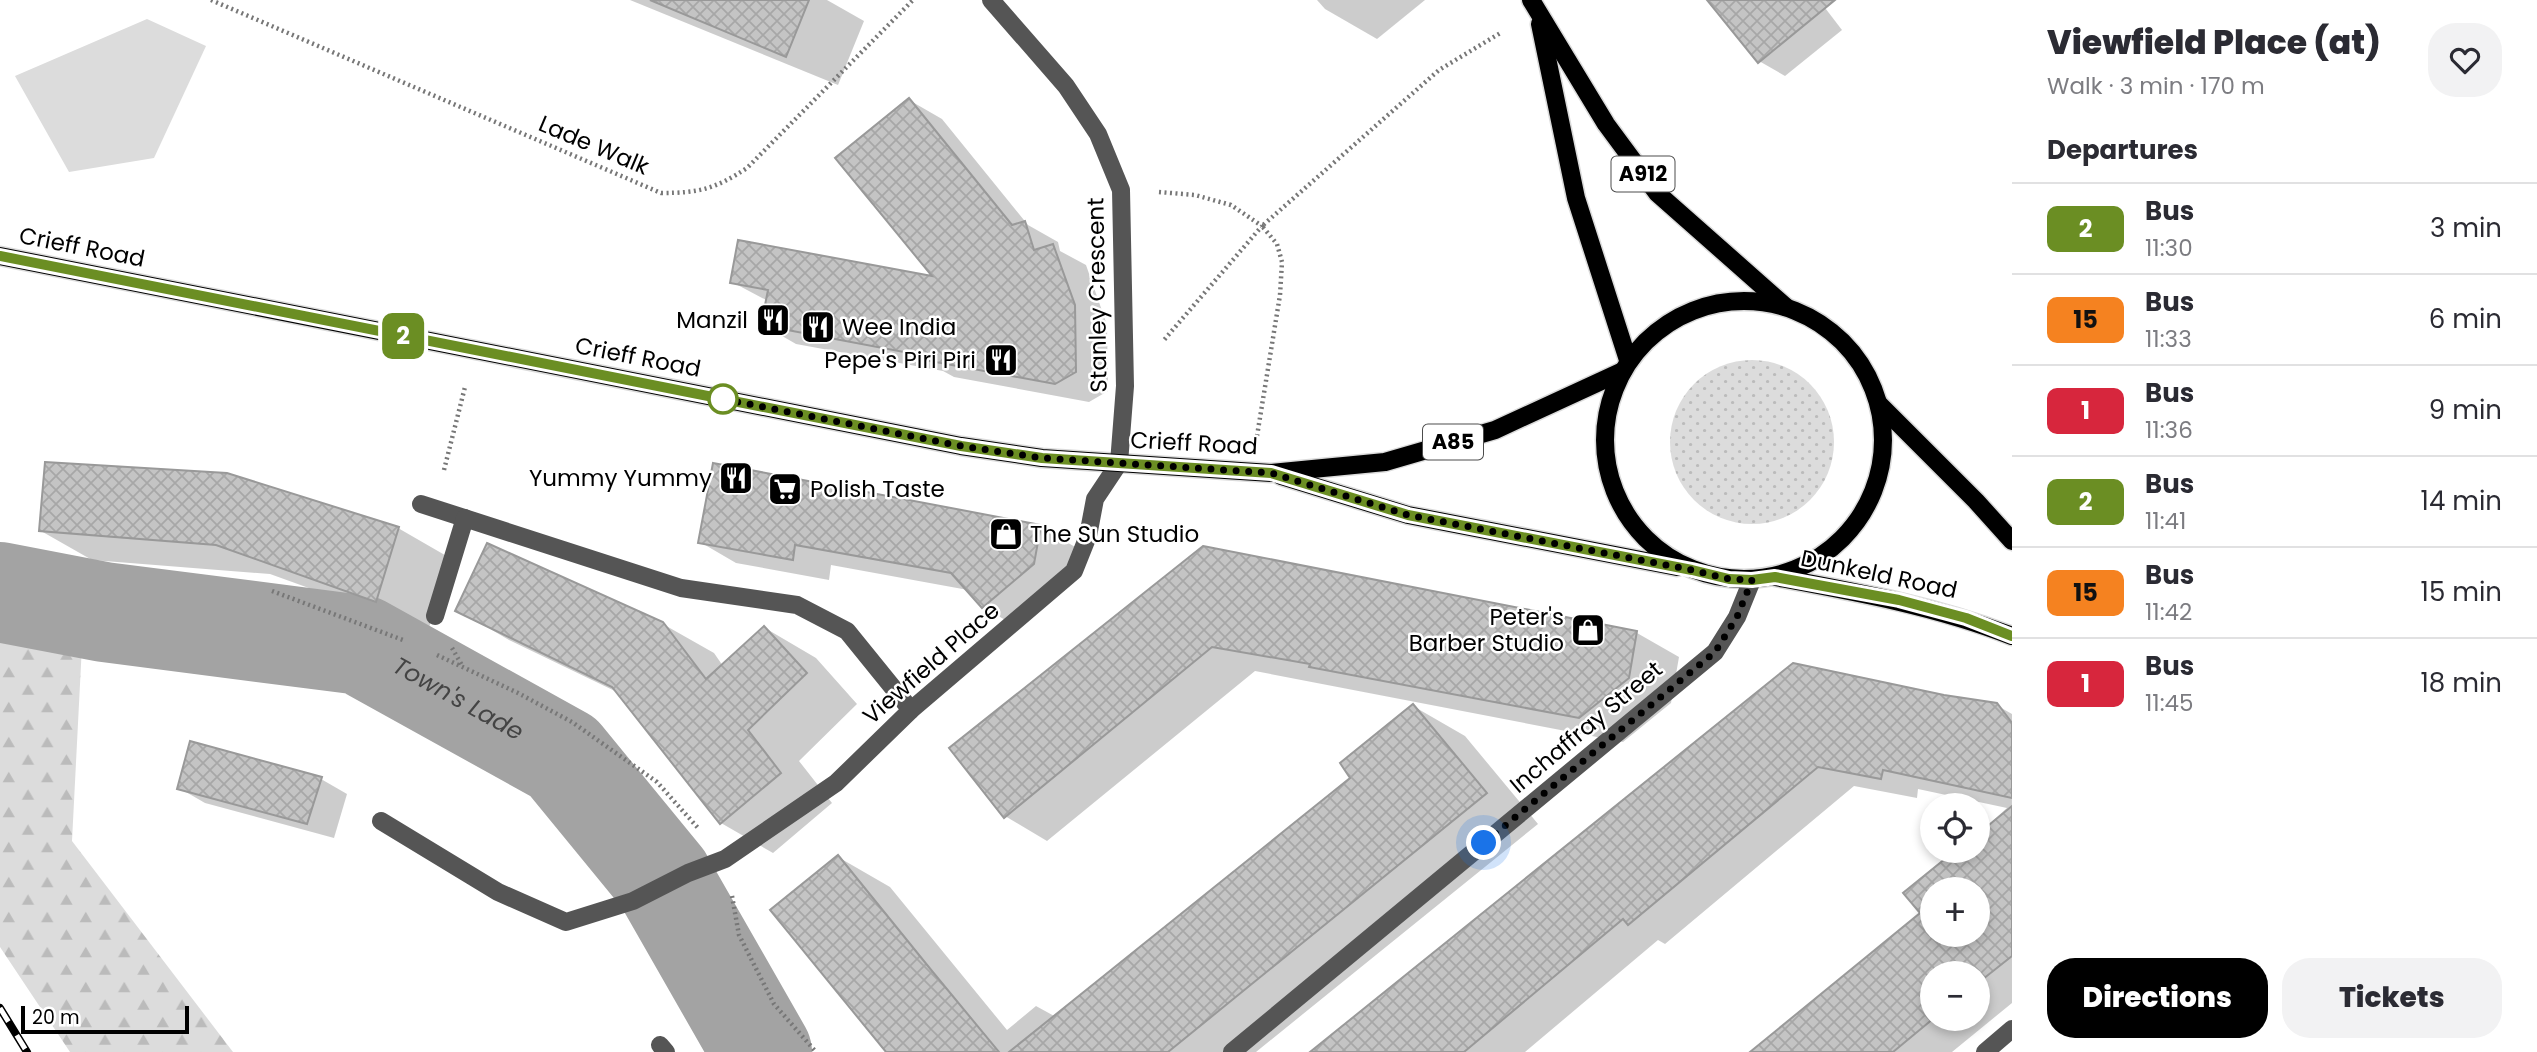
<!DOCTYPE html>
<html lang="en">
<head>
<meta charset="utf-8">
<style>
  body { margin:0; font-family:Poppins,sans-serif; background:#f2f2f3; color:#2b2b33; height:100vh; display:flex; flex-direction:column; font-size:26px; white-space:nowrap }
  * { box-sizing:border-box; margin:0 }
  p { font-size:23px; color:#7c7c81 }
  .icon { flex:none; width:38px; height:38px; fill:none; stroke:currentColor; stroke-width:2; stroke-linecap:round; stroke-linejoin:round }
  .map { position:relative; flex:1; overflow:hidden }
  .side { display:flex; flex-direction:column; background:#fff; width:525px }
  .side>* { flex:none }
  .badge { padding:0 14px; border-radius:10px; font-size:24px; line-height:46px }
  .fabs { position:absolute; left:1920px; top:793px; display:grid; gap:14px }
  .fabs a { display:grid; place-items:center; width:70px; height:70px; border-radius:50%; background:#fff; box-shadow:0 4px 10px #0003; font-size:35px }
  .scale { position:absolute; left:21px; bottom:18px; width:168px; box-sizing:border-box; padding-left:7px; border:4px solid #000; border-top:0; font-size:19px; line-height:24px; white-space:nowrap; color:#000; -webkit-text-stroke:5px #fff; paint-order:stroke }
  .you { position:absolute; width:35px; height:35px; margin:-18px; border:5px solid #fff; border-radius:50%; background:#1a73e8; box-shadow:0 0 0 10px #1a73e833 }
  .map>.badge { position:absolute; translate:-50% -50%; box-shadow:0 0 0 4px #fff }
  h2 { padding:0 35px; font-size:26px; line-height:63px }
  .round { display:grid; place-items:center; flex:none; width:74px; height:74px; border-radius:28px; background:#f2f2f3 }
  .headline { display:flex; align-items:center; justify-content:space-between; height:119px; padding:0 35px }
  h1 { font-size:33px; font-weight:800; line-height:52px }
  .action { display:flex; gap:14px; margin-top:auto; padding:14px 35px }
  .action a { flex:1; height:80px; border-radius:28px; background:#000; color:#fff; font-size:28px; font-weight:800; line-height:80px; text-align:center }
  .action a+a { background:#f2f2f3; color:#2b2b33 }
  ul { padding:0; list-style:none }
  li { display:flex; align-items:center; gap:21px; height:91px; padding:0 35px; border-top:2px solid #e1e1e2 }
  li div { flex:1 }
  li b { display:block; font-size:26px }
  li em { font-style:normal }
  li .badge { min-width:77px; font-weight:700; text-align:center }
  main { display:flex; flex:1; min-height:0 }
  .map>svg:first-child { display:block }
  .green { fill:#dcdcdc }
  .forest { fill:url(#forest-firs) }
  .garden { fill:url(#garden-dots) }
  .shadow { fill:#0003; fill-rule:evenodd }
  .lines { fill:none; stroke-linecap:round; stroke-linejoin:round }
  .river { stroke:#a3a3a3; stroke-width:100 }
  .building { fill:url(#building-cross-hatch); stroke:#999; stroke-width:2; fill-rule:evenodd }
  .major-casing { stroke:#dbdbdb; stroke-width:21 }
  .path { stroke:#777; stroke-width:4.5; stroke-dasharray:2 3.5; stroke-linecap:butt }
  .minor { stroke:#555; stroke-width:18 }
  .major { stroke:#000; stroke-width:18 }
  .rail-casing { stroke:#000; stroke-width:8 }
  .rail { stroke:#fff; stroke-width:5; stroke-dasharray:16; stroke-linecap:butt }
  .line-casing { stroke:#fff; stroke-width:16 }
  .line { stroke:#6b8e23; stroke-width:10 }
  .walk { stroke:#000; stroke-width:7; stroke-dasharray:0 12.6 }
  .stop-dot { fill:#fff; stroke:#6b8e23; stroke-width:3.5 }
  .labels { text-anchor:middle; stroke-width:5; stroke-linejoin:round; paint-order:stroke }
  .shield { fill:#fff; stroke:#4c4c4c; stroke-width:2 }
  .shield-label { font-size:21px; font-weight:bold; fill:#000 }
  .street-label { font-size:23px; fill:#000; stroke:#fff }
  .poi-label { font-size:23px; fill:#000; stroke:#fff; text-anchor:end }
  .water-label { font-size:24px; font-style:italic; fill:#444; stroke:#fff }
</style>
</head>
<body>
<main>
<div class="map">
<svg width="2012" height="1052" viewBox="0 0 2012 1052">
  <defs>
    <pattern id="forest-firs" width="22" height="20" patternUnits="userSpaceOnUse" patternTransform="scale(1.75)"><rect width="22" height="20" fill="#dcdcdc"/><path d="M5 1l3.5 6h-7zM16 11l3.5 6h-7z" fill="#bbb"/></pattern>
    <pattern id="garden-dots" width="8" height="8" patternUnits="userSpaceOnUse" patternTransform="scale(1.75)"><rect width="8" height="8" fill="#dcdcdc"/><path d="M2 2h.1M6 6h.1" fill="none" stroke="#bbb" stroke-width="1.8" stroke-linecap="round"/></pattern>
    <pattern id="building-cross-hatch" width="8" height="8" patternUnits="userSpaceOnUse" patternTransform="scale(1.75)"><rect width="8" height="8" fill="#c4c4c4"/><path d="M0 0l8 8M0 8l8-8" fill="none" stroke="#a7a7a7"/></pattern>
  </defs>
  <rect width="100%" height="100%" fill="#fff"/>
  <path class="green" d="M 147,19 L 206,46 L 154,158 L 69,172 L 15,76 Z"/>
  <path class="forest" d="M 0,567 L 82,645 L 72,841 L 233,1052 L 70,1052 L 0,947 Z"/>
  <circle class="garden" cx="1752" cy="442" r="82"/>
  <g class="shadow">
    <path d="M 630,0 L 827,0 L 864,21 L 838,85 Z"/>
    <path d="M 1317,0 L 1425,0 L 1377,39 L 1325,9 Z"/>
    <path d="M 1733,0 L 1819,0 L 1842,30 L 1785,76 L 1759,61 Z"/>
    <path d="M 909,100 L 942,119 L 1028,225 L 1058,242 L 1060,251 L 1086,265 L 1107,325 L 1108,391 L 1089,402 L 954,377 L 943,371 L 796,344 L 763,325 L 768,301 L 732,282 L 936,279 Z"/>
    <path d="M 1040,527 L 1077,548 L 1070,585 L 1019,628 L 983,607 L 968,590 L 831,565 L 829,580 L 736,563 L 700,542 Z"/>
    <path d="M 398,528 L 450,558 L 428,631 L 270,574 L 92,560 L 41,531 Z"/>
    <path d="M 1203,548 L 1637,633 L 1679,657 L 1671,703 L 1623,742 L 1255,671 L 1047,841 L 1005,816 Z"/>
    <path d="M 458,610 L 661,623 L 714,653 L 723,666 L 765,628 L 816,658 L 857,704 L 799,761 L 832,803 L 773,853 L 721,823 L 619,693 L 509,640 Z"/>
    <path d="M 1793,665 L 1944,696 L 1996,705 L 2012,714 L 2012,1003 L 1952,1052 L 1752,1052 L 1922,913 L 1906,893 L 1978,850 L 1978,834 L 2007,808 L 1918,789 L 1917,798 L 1854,786 L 1665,944 L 1658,940 L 1525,1052 L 1313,1052 ZM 1932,889 L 1978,889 L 1978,934 L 1932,934 ZM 1932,973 L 1978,973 L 1978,1018 L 1932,1018 Z"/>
    <path d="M 1413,706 L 1465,736 L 1538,824 L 1256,1052 L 888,1052 L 838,857 L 890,887 L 1007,1030 L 1036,1006 L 1056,1017 L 1353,779 Z"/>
    <path d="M 321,779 L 347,794 L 334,838 L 205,803 L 179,788 Z"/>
  </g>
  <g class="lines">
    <path class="river" id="s1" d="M 0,592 L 104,612 L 361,645 L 563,757 L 663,879 L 762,1052"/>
  </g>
  <g class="building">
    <path d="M 650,0 L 809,0 L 786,57 Z"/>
    <path d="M 1707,0 L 1835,0 L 1758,63 Z"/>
    <path d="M 909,98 L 1012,225 L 1025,221 L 1034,250 L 1053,244 L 1075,305 L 1076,372 L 1055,384 L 919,359 L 920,355 L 761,325 L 768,290 L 730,283 L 738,240 L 932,276 L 835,158 Z"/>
    <path d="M 45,462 L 227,473 L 399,527 L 376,602 L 216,545 L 39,531 Z"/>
    <path d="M 713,463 L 1041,525 L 1034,564 L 982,608 L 951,573 L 795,545 L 793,560 L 698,543 Z"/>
    <path d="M 487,543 L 663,622 L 706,679 L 764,626 L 807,673 L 748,730 L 781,773 L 720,824 L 612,687 L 455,611 Z"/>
    <path d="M 1203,546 L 1637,631 L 1629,678 L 1579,718 L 1309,667 L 1310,664 L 1212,647 L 1004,818 L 949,748 Z"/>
    <path d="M 1793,663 L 1944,695 L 1997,703 L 2012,723 L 2012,798 L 1883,770 L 1881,779 L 1818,767 L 1628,925 L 1623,919 L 1464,1052 L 1310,1052 Z"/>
    <path d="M 1413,704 L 1487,793 L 1168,1052 L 1009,1052 L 1350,778 L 1340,763 Z"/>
    <path d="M 190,741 L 322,777 L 307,824 L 177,789 Z"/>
    <path d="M 2012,806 L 2012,956 L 1978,983 L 1978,973 L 1932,973 L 1932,1018 L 1934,1018 L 1893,1052 L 1750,1052 L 1920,913 L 1903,893 L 1956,850 L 1978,850 L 1978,834 ZM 1932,889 L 1978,889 L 1978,934 L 1932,934 Z"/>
    <path d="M 838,855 L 932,971 L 999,1052 L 886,1052 L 770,910 Z"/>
  </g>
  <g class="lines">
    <g class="major-casing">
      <g id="major">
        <path d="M 1531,0 L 1606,124 L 1657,193 L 1786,307"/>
        <path d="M 1540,24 L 1576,198 L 1628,360"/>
        <path d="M 0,256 L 961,446 L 1042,458 L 1271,473 L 1385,462 L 1495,430 L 1623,371"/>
        <circle cx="1744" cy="440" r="139"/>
        <path d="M 1879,404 L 1976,501 L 2012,541"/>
        <path d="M 1281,476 L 1408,515 L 1677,567"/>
        <path d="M 1775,577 C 1856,592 1935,606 2012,636"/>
      </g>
    </g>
    <g class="path">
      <path d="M 211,0 L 661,193 C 699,193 715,189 747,168 L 913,0"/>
      <path d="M 1159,192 L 1195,195 L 1231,205 L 1262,226 L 1164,340"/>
      <path d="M 1257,436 L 1280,295 L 1282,262 L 1277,244 L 1262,226 L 1439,70 L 1502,32"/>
      <path d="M 444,470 L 465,387"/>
      <path d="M 272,591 L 403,640"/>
      <path d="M 452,648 L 463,667"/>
      <path d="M 437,655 L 518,693 L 572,722 L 657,782 L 698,828"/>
      <path d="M 732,896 L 739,935 L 774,1004 L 816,1052"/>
    </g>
    <g class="minor">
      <path d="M 421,504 L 681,588 L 797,605 L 847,631 L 911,710"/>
      <path d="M 435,616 L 465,518"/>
      <path d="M 381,821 L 498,892 L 566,922 L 633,901 L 688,873 L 725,859 L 836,783 L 911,710 L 1074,571 L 1088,536 L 1095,499 L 1119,463 L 1125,386 L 1121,190 L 1098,134 L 1066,86 L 991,0"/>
      <path d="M 660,1045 L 666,1052"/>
      <path d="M 1232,1052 L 1715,652 L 1737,617 L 1752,580"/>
      <path d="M 1985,1052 L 2012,1029"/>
    </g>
    <use href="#major" class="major"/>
    <g class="rail-casing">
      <path id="rail" d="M 0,1008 L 27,1052"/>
    </g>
    <use href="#rail" class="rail"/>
  </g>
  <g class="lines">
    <g class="line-casing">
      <path id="line" d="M 0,256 L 961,446 L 1042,458 L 1271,473 L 1408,515 L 1692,570 L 1729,579 L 1752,580 L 1775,577 L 1899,600 L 1966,618 L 2012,636"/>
    </g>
    <use href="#line" class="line"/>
    <path class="walk" d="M 723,399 L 718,398 L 961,446 L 1042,458 L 1271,473 L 1408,515 L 1692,570 L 1729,579 L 1752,580 L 1737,617 L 1715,652 L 1484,843"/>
  </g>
  <defs>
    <g id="restaurant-square" transform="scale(1.75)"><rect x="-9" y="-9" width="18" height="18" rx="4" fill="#000" stroke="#fff"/><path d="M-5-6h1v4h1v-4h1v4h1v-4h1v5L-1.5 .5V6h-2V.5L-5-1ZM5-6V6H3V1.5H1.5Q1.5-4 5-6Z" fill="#fff"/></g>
    <g id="supermarket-square" transform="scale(1.75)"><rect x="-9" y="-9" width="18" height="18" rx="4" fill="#000" stroke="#fff"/><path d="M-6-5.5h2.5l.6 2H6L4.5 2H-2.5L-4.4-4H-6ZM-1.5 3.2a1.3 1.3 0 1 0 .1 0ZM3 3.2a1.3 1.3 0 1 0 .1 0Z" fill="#fff"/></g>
    <g id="shop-square" transform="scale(1.75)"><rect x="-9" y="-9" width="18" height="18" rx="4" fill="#000" stroke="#fff"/><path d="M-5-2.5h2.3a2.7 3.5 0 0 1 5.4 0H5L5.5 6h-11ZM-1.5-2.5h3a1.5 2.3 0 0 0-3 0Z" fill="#fff"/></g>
  </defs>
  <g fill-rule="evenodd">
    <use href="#restaurant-square" x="773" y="320"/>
    <use href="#restaurant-square" x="818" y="327"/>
    <use href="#restaurant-square" x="1001" y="360"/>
    <use href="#restaurant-square" x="736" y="478"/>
    <use href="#supermarket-square" x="785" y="489"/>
    <use href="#shop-square" x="1006" y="534"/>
    <use href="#shop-square" x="1588" y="630"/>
  </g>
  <circle class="stop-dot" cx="723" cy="399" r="14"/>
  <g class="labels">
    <g class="shield">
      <rect x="1611.5" y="156.5" width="63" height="35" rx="5"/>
      <rect x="1423" y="424.5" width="60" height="35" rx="5"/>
    </g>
    <g class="shield-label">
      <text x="1643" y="181">A912</text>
      <text x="1453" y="449">A85</text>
    </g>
    <g class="street-label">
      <text transform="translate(594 145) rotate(23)" y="8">Lade Walk</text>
      <text transform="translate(82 247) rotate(11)" y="8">Crieff Road</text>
      <text transform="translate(1097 295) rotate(-91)" y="8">Stanley Crescent</text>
      <text transform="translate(638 357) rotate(11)" y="8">Crieff Road</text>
      <text transform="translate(1194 443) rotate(3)" y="8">Crieff Road</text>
      <text transform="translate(1879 574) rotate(12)" y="8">Dunkeld Road</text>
      <text transform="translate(931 663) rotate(-41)" y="8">Viewfield Place</text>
      <text transform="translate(1586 727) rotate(-40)" y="8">Inchaffray Street</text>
    </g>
    <g class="poi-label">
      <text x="748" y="328">Manzil</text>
      <text x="842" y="335" text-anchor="start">Wee India</text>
      <text x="976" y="368">Pepe's Piri Piri</text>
      <text x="712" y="486">Yummy Yummy</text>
      <text x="810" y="497" text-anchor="start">Polish Taste</text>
      <text x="1030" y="542" text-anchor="start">The Sun Studio</text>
      <text x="1564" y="625">Peter's<tspan x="1564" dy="26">Barber Studio</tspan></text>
    </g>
    <g class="water-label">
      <text dy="8" stroke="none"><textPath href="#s1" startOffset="476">Town's Lade</textPath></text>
    </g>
  </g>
</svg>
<div class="fabs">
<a><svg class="icon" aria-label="locate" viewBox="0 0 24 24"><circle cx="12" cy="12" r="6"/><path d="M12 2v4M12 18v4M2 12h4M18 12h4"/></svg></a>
<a>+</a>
<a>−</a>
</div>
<div class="scale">20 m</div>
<div class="you" style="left:1484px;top:843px"></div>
<b class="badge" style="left:403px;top:336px;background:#6b8e23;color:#fff">2</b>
</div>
<section class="side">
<div class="headline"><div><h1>Viewfield Place (at)</h1><p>Walk · 3 min · 170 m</p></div><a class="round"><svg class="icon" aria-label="heart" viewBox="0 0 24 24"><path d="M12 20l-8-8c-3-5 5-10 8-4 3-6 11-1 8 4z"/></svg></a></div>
<h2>Departures</h2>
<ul>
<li><span class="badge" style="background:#6b8e23;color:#fff">2</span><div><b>Bus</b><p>11:30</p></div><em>3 min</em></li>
<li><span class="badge" style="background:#f58220;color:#111">15</span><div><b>Bus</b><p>11:33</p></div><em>6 min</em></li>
<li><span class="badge" style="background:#d7263d;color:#fff">1</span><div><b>Bus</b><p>11:36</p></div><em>9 min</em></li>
<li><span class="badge" style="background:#6b8e23;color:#fff">2</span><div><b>Bus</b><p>11:41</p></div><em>14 min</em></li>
<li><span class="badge" style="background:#f58220;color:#111">15</span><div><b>Bus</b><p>11:42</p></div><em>15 min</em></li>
<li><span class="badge" style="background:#d7263d;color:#fff">1</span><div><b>Bus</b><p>11:45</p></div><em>18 min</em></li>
</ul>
<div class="action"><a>Directions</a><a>Tickets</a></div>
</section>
</main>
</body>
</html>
